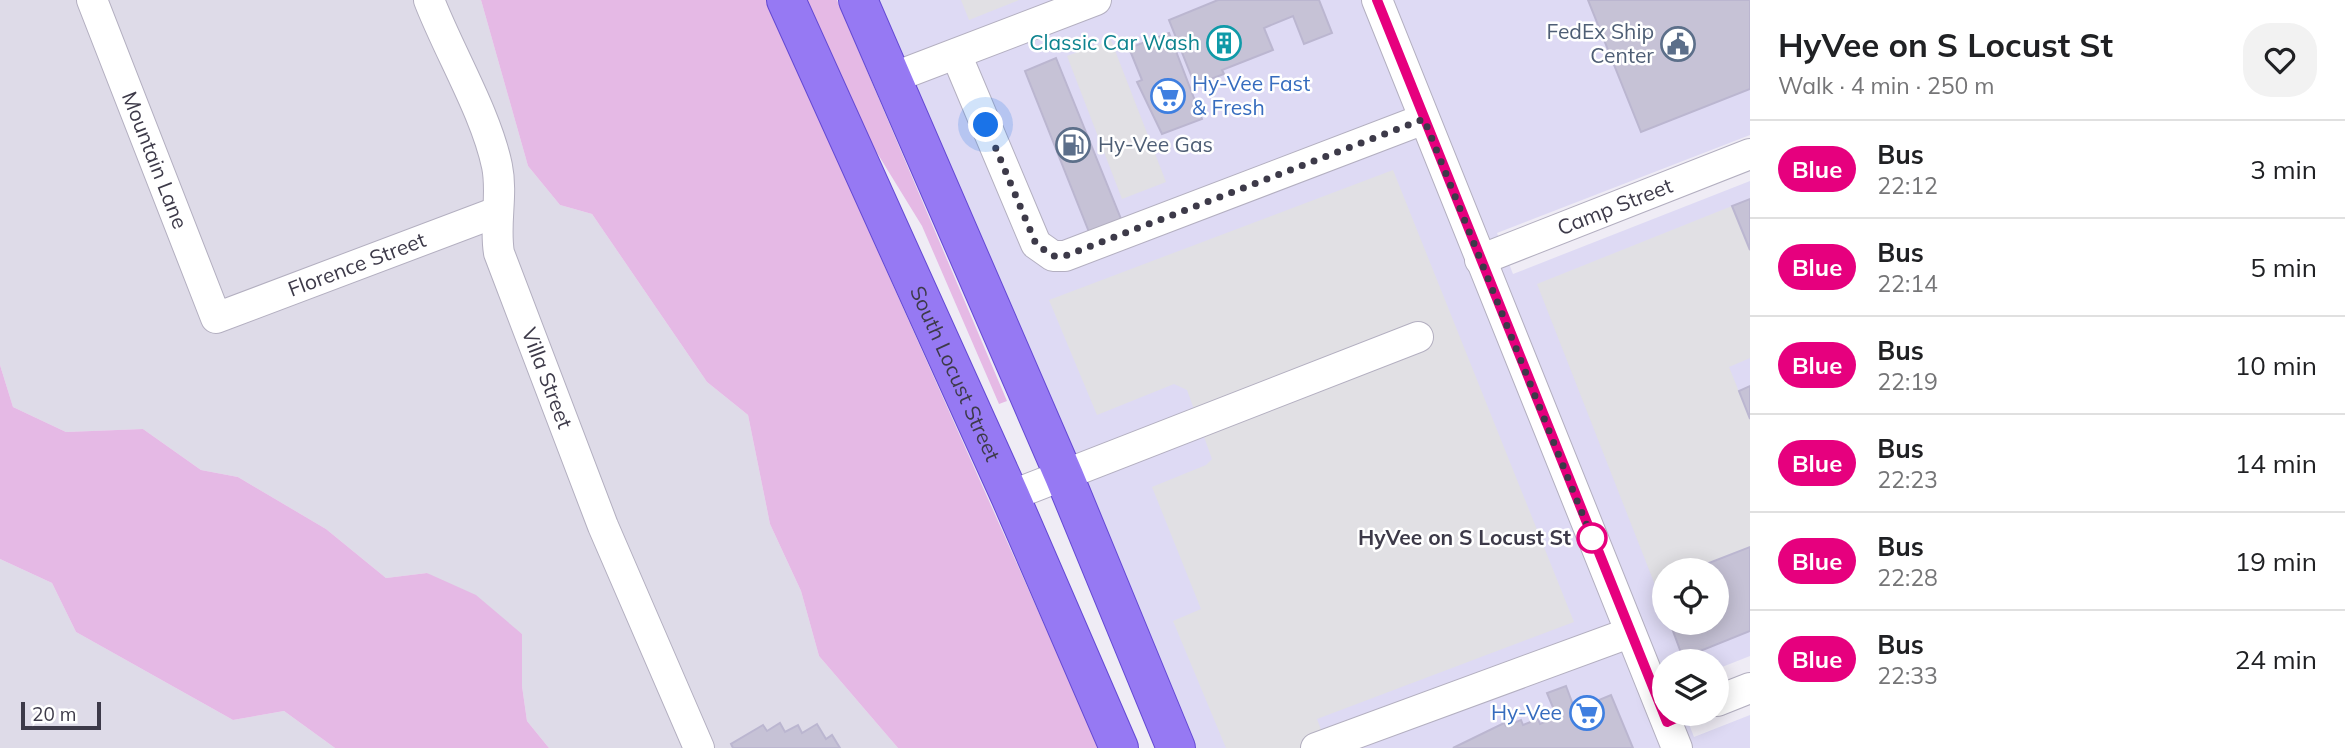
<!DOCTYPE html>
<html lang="en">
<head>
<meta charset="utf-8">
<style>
  body { margin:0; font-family:Mulish,sans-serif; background:#f2f2f2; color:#202124; height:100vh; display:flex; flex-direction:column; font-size:26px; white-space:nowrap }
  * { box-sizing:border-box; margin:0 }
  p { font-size:23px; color:#757577 }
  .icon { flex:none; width:38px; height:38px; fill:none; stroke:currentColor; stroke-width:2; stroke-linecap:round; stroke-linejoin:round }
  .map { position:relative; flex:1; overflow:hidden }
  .panel { display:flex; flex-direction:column; background:#fff; width:595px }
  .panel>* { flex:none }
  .badge { padding:0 14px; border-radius:23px; font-size:24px; line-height:46px }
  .tools { position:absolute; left:1652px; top:558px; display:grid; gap:14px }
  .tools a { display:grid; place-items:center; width:77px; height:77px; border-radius:50%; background:#fff; box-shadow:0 4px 18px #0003; font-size:35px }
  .scale { position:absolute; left:21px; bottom:18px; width:80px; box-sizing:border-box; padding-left:7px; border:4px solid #3d3a49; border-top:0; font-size:19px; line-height:24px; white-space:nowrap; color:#3d3a49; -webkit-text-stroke:5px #fff; paint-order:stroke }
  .you { position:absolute; width:35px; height:35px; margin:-18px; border:5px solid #fff; border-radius:50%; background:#1a73e8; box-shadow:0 0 0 10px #1a73e833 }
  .map>.badge { position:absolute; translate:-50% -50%; box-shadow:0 0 0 4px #fff }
  .round { display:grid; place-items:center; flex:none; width:74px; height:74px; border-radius:28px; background:#f2f2f2 }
  .overview { display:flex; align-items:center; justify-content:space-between; height:119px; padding:0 28px }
  h1 { font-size:33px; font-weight:700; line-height:52px }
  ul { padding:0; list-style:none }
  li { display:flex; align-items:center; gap:21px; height:98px; padding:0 28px; border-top:2px solid #e0e0e0 }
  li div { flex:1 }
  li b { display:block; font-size:26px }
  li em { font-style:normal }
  li .badge { min-width:77px; font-weight:700; text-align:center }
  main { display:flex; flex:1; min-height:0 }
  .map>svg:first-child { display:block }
  .residential { fill:#dedbe8 }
  .commercial { fill:#dedaf4; fill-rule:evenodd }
  .green { fill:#e5b9e5 }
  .parking { fill:#e1e0e4 }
  .building { fill:#c6c2d6; stroke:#bbb6d0; stroke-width:2 }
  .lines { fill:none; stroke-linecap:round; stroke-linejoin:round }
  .minor-casing { stroke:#b3afc0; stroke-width:32 }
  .highway-casing { stroke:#6449d3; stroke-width:40 }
  .minor { stroke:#fff; stroke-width:30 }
  .highway { stroke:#9679f3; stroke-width:38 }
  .line-casing { stroke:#fff; stroke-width:16 }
  .line { stroke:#e6007e; stroke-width:10 }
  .walk { stroke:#3d3a49; stroke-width:7; stroke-dasharray:0 12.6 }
  .stop-dot { fill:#fff; stroke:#e6007e; stroke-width:3.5 }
  .labels { text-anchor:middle; stroke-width:5; stroke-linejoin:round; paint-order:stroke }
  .service-label { font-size:21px; fill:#4e5e75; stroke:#fff; text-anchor:end }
  .culture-label { font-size:21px; fill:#0d838f; stroke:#fff; text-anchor:end }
  .shop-label { font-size:21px; fill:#366cbe; stroke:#fff; text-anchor:start }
  .street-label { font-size:21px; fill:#3d3a49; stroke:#fff }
  .stop-label { font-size:21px; font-weight:bold; fill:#3d3a49; stroke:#fff; text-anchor:end }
</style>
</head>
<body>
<main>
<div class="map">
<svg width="1750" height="748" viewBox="0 0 1750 748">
  <rect width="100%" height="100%" fill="#efecf5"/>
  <g class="residential">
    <path d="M 0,0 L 481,0 L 528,166 L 560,205 L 592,214 L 707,382 L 748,415 L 770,524 L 801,591 L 819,656 L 898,748 L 549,748 L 527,721 L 522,686 L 522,634 L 427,573 L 386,578 L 326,529 L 238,477 L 201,470 L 143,429 L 66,432 L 13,407 L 0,365 Z"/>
    <path d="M 0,559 L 52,583 L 76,632 L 233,720 L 284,711 L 335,748 L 0,748 Z"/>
  </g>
  <path class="commercial" d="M 873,0 L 1750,0 L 1750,135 L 1497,233 L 1513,274 L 1750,181 L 1750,656 L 1717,669 L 1717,662 L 1664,662 L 1664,714 L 1685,714 L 1694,737 L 1750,715 L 1750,748 L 1191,748 ZM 1664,570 L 1717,570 L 1717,623 L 1664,623 Z"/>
  <g class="green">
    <path d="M 481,0 L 766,0 L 1099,748 L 898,748 L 819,656 L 801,591 L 770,524 L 748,415 L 707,382 L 592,214 L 560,205 L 528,166 Z"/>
    <path d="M 805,0 L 837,0 L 1007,401 L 999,404 L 922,226 L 871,143 Z"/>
    <path d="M 0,365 L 13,407 L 66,432 L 143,429 L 201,470 L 238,477 L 326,529 L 386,578 L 427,573 L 476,595 L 522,634 L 522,686 L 527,721 L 549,748 L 335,748 L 284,711 L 233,720 L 76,632 L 52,583 L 0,559 Z"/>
  </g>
  <g class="parking">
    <path d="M 961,0 L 1019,0 L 969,20 Z"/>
    <path d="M 1111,40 L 1166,182 L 1122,199 L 1067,56 Z"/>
    <path d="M 1393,170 L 1574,622 L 1317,719 L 1328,748 L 1226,748 L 1173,621 L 1201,609 L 1152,487 L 1206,465 L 1212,459 L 1187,390 L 1174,384 L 1097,415 L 1049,300 Z"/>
    <path d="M 1732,206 L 1750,250 L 1750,358 L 1729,367 L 1750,419 L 1750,547 L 1691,570 L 1664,570 L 1664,581 L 1655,585 L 1537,284 Z"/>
  </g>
  <g class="building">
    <path d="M 1218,0 L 1319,0 L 1332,33 L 1304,44 L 1293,16 L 1264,28 L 1273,50 L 1222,70 L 1224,74 L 1195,85 L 1169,20 Z"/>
    <path d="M 1588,0 L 1750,0 L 1750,89 L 1641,132 Z"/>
    <path d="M 1169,33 L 1202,119 L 1162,134 L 1137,82 L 1142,80 L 1129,48 Z"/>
    <path d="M 1056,58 L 1121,219 L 1089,232 L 1025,71 Z"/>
    <path d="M 1750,199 L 1750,250 L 1732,206 Z"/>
    <path d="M 1750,386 L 1750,419 L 1739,391 Z"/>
    <path d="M 1750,547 L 1750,631 L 1683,658 L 1670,623 L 1717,623 L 1717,570 L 1691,570 Z"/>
    <path d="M 1566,686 L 1575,710 L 1611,695 L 1633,748 L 1453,748 L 1504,723 L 1506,726 L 1521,720 L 1523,725 L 1538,719 L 1540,724 L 1557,717 L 1547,693 Z"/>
    <path d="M 780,723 L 785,732 L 798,725 L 802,733 L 817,724 L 826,739 L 832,735 L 840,748 L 733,748 L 731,744 L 763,725 L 767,731 Z"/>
  </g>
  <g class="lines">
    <g class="minor-casing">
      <g id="minor">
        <path id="s1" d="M 92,0 L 216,318 L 497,212"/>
        <path id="s2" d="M 429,0 C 449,52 486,113 497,166 C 503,195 494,224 499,253 L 603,526 L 699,748"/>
        <path d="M 1377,0 L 1677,748"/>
        <path d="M 956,54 L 1036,244 L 1053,256 L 1065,256 L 1424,119"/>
        <path d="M 892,78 L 1096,0"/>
        <path id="s3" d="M 1480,260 L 1750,154"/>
        <path d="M 1010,496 L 1418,337"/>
        <path d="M 1717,701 L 1750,688"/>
        <path d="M 1316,748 L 1629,633"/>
      </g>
    </g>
    <g class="highway-casing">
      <g id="highway">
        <path id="s4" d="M 786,0 L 1010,496 L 1119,748"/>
        <path d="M 858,0 L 1064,476 L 1176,748"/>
      </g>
    </g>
    <use href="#minor" class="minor"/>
    <use href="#highway" class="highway"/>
  </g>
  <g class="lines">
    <g class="line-casing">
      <path id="line" d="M 1377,0 L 1667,722 L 1685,714"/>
    </g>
    <use href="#line" class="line"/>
    <path class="walk" d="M 986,125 L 1036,244 L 1053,256 L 1065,256 L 1424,119 L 1592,538"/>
  </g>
  <defs>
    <g id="building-ring" transform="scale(1.75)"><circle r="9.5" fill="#fff" stroke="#0f9aa8" stroke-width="1.5"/><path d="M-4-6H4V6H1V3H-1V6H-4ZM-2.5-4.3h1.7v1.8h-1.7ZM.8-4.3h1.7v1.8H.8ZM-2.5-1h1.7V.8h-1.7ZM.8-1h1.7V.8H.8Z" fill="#0f9aa8"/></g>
    <g id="civic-ring" transform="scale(1.75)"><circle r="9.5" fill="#fff" stroke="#5c6f8a" stroke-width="1.5"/><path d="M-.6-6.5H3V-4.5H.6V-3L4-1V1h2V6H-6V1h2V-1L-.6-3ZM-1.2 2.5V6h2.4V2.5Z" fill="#5c6f8a"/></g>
    <g id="supermarket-ring" transform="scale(1.75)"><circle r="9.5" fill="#fff" stroke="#3f7fe0" stroke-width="1.5"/><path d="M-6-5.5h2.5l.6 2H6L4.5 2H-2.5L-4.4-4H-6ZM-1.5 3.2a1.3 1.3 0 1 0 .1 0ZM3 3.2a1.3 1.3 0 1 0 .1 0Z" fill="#3f7fe0"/></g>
    <g id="fuel-ring" transform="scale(1.75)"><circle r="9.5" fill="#fff" stroke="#5c6f8a" stroke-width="1.5"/><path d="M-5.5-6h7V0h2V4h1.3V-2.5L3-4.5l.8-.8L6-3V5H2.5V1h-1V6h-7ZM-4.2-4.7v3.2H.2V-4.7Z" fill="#5c6f8a"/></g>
  </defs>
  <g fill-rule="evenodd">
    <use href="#building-ring" x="1224" y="43"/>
    <use href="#civic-ring" x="1678" y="44"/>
    <use href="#supermarket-ring" x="1168" y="96"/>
    <use href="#fuel-ring" x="1073" y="145"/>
    <use href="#supermarket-ring" x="1587" y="713"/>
  </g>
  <circle class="stop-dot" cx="1592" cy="538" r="14"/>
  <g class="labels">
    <g class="service-label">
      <text x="1654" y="39">FedEx Ship<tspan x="1654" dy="24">Center</tspan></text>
      <text x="1098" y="152" text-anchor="start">Hy-Vee Gas</text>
    </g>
    <g class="culture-label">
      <text x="1200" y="50">Classic Car Wash</text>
    </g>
    <g class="shop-label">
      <text x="1192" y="91">Hy-Vee Fast<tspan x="1192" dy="24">&amp; Fresh</tspan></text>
      <text x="1562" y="720" text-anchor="end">Hy-Vee</text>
    </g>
    <g class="street-label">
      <text dy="7" stroke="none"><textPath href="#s1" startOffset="172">Mountain Lane</textPath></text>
      <text dy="7" stroke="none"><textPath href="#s3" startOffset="145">Camp Street</textPath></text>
      <text dy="7" stroke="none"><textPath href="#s1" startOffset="492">Florence Street</textPath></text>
      <text dy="7" stroke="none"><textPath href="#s4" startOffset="410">South Locust Street</textPath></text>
      <text dy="7" stroke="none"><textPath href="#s2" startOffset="401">Villa Street</textPath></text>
    </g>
    <g class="stop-label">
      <text x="1571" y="545">HyVee on S Locust St</text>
    </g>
  </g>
</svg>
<div class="tools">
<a><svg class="icon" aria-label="locate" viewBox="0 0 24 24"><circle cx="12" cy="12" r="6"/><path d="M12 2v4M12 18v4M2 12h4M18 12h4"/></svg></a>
<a><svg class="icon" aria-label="layers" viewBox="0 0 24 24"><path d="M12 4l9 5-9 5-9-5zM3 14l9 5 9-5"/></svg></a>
</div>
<div class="scale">20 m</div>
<div class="you" style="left:986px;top:125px"></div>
</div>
<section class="panel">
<div class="overview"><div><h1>HyVee on S Locust St</h1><p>Walk · 4 min · 250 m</p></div><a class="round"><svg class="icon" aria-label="heart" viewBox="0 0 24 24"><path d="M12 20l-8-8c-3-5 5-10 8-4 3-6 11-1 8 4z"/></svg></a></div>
<ul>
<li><span class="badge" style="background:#e6007e;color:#fff">Blue</span><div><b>Bus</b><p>22:12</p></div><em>3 min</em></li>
<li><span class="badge" style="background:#e6007e;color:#fff">Blue</span><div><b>Bus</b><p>22:14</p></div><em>5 min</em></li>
<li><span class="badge" style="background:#e6007e;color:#fff">Blue</span><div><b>Bus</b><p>22:19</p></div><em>10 min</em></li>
<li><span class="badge" style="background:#e6007e;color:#fff">Blue</span><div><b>Bus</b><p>22:23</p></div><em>14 min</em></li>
<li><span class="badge" style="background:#e6007e;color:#fff">Blue</span><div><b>Bus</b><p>22:28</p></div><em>19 min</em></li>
<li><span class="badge" style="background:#e6007e;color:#fff">Blue</span><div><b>Bus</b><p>22:33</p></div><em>24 min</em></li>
</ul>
</section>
</main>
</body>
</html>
